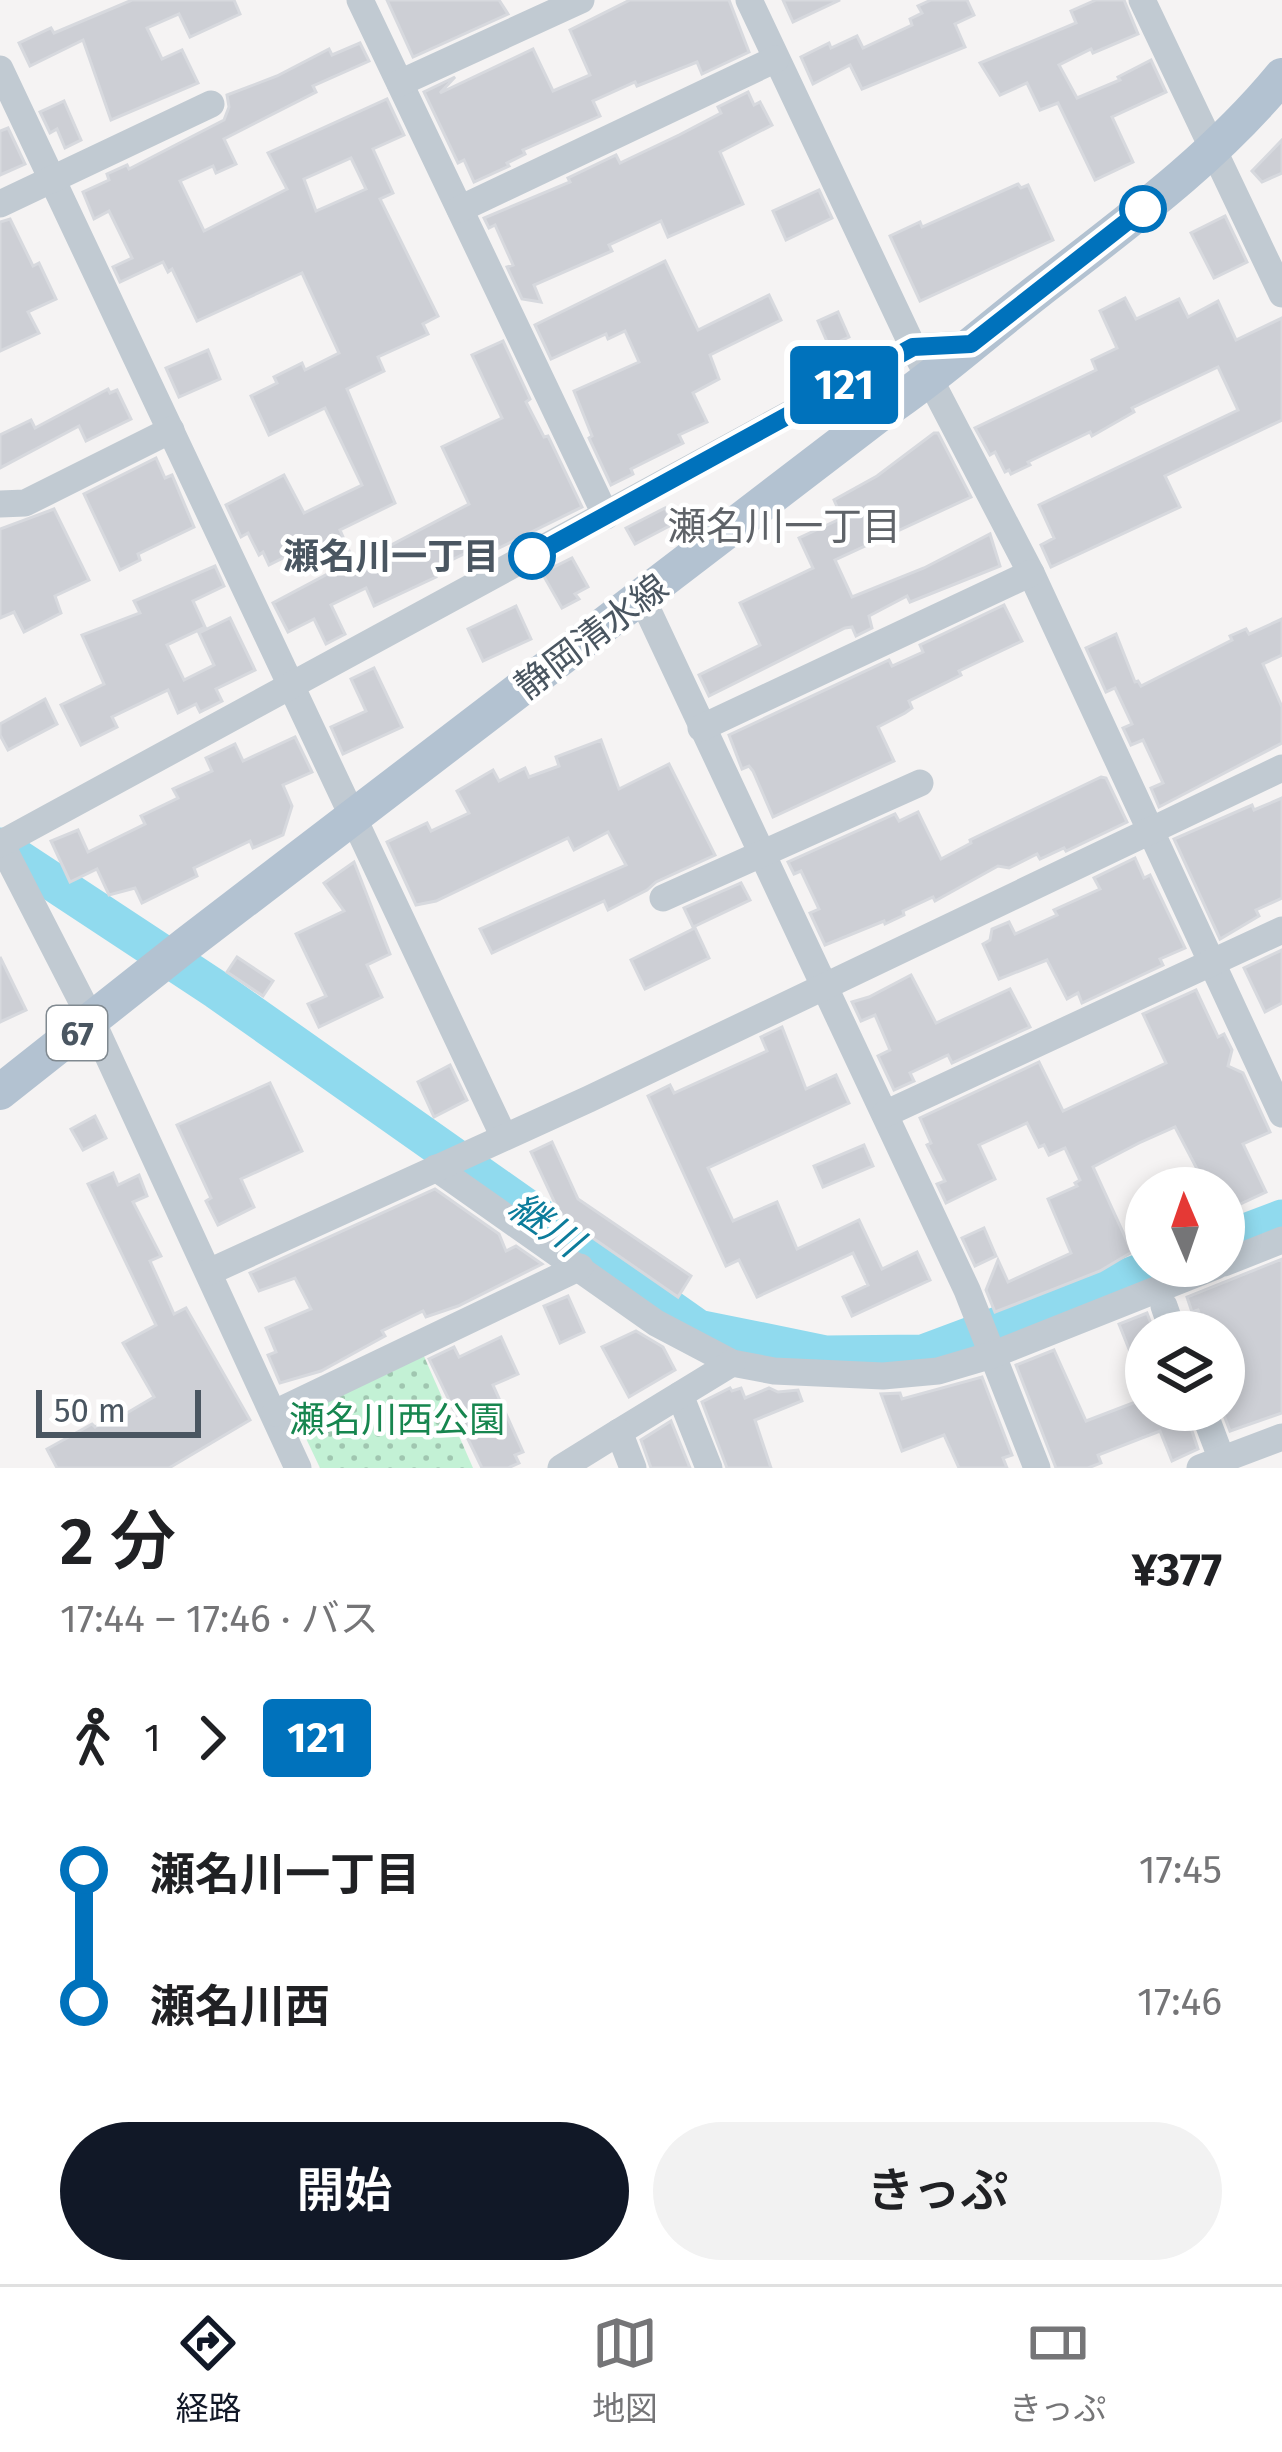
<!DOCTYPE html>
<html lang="ja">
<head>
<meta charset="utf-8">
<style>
  body { margin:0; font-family:"Fira Sans","Noto Sans JP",sans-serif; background:#f2f2f2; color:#202124; height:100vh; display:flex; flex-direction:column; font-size:45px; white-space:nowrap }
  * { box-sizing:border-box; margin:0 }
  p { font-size:39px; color:#757577 }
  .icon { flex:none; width:66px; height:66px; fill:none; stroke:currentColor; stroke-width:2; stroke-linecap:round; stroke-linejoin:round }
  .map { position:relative; height:1468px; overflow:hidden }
  .panel { display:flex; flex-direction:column; background:#fff; flex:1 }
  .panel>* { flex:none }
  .badge { padding:0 24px; border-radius:9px; font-size:42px; line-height:78px }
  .needle { width:78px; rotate:358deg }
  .tools { position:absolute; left:1125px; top:1167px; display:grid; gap:24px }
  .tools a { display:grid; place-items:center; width:120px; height:120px; border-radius:50%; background:#fff; box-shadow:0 6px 18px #0003; font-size:60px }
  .scale { position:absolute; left:36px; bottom:30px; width:165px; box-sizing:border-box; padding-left:12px; border:6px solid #4a5661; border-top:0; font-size:33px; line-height:42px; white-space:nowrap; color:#4a5661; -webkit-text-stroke:9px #fff; paint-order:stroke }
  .map>.badge { position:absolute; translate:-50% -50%; box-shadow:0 0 0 6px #fff }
  .legs { display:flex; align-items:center; gap:18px; height:132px; padding:0 60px; font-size:39px }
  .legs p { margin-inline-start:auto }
  .headline { display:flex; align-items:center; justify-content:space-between; height:204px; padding:0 60px }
  h1 { font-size:66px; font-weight:600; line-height:90px }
  .primary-button { display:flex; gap:24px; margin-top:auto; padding:24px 60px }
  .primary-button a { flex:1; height:138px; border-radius:72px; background:#111827; color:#fff; font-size:48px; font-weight:600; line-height:138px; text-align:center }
  .primary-button a+a { background:#f2f2f2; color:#202124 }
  ul { padding:0 60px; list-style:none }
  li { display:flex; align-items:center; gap:42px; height:132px; font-size:45px }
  li i { display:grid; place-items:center; width:18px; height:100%; margin:0 15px; background:currentColor }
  li i::after { content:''; width:30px; height:30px; margin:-15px; border:9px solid; border-radius:50%; background:#fff }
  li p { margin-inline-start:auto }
  li:first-child i { background:linear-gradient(#0000 50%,currentColor 0) }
  li:last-child i { background:linear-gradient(currentColor 50%,#0000 0) }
  .tabs { display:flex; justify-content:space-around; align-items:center; height:168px; border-top:3px solid #e0e0e0; background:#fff; font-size:33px; color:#757577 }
  .tabs a { display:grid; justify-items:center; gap:6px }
  .tabs .selected { color:#111827 }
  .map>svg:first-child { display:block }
  .park { fill:url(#park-dots) }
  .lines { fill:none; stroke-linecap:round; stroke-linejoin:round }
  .river { stroke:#90daee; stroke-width:39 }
  .building { fill:#cdcfd5; stroke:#d7d9de; stroke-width:3; fill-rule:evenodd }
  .minor { stroke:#c1cad2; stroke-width:27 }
  .major { stroke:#b3c2d1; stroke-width:36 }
  .line-1-casing { stroke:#fff; stroke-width:27 }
  .line-1 { stroke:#0072bc; stroke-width:18 }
  .stop-1-dot { fill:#fff; stroke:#0072bc; stroke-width:6 }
  .labels { text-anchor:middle; stroke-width:9; stroke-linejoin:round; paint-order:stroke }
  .shield { fill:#fff; stroke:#808990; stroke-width:3 }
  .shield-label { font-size:33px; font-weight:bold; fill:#4a5661 }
  .stop-label { font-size:36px; font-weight:bold; fill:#4a5661; stroke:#fff; text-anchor:end }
  .street-label { font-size:36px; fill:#4a5661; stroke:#fff }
  .park-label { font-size:36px; fill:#17864f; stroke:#fff }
  .neighbourhood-label { font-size:39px; fill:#5f6368; stroke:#fff }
  .water-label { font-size:39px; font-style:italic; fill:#0c7c9b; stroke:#fff }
</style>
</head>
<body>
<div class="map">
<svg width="1282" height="1468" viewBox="0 0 1282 1468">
  <defs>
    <pattern id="park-dots" width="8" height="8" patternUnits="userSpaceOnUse" patternTransform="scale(3)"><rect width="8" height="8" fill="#c3f1d5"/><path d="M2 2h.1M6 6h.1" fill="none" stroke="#a0c6b0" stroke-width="1.8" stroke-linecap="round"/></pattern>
  </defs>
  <rect width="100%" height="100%" fill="#f5f3f3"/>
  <path class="park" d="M 423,1354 L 473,1468 L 320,1468 L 294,1413 Z"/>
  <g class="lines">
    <g class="river">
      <path d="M 0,847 L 217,990 L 698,1329 L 826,1355 L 923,1354 L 1159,1266"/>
      <path d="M 1224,1241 L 1282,1219"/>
    </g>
  </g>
  <g class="building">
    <path d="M 132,0 L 234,0 L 240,14 L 190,37 L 179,14 L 147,28 L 162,59 L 182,50 L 198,83 L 111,120 L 83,40 L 30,66 L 19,43 L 51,28 L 54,33 Z"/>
    <path d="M 387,0 L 499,0 L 508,14 L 413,57 Z"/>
    <path d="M 630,0 L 729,0 L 749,52 L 702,74 L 697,62 L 637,86 L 635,82 L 593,101 L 600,116 L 523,150 L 525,154 L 507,163 L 509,166 L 474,182 L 464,160 L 458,163 L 424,92 L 455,77 L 440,93 L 533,49 L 553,91 L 590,75 L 570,30 Z"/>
    <path d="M 783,0 L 840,0 L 793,22 Z"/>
    <path d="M 931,0 L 967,0 L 974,15 L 955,24 L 965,47 L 862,89 L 850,65 L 813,84 L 801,57 L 829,43 L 831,48 L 857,36 L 863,48 L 912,25 L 910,19 L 922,13 L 918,6 Z"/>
    <path d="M 1096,0 L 1124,0 L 1138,34 L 1093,53 L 1091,49 L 1059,65 L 1077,98 L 1120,80 L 1118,77 L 1151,60 L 1166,92 L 1112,117 L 1133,162 L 1095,180 L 1058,103 L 1040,110 L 1027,83 L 1000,95 L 980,63 L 1076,23 L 1071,11 Z"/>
    <path d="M 360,43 L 369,61 L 313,86 L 316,92 L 224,139 L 236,164 L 216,173 L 213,166 L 180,181 L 204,231 L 287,189 L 268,153 L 387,99 L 404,135 L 373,149 L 393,193 L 380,199 L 438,316 L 423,324 L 428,334 L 378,357 L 384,371 L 347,389 L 395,503 L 340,530 L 355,564 L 469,504 L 442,447 L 502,418 L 472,355 L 503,341 L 530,399 L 526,402 L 544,437 L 548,436 L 582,507 L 499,548 L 495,539 L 433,569 L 436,577 L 374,606 L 366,588 L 331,605 L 345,634 L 326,644 L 314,619 L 288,632 L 273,603 L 333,571 L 319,540 L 269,565 L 263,552 L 259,555 L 248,533 L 241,537 L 226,505 L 284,475 L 304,513 L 362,485 L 325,408 L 269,435 L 251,396 L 277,383 L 274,377 L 302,363 L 305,370 L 339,353 L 302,273 L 197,321 L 172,269 L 168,272 L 163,262 L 120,282 L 113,267 L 132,258 L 109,211 L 94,219 L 83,192 L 109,180 L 107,174 L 127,165 L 129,169 L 224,120 L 229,107 L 227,95 L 277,76 L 329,49 L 332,55 ZM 351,158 L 366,189 L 316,211 L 304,179 Z"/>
    <path d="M 748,92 L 754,105 L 760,102 L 772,125 L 720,152 L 743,204 L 668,237 L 661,221 L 609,245 L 612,251 L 534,285 L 541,302 L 522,299 L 507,267 L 513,265 L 495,225 L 489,228 L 484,218 L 570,182 L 568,178 L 616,155 L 620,163 L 679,135 L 721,113 L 718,107 Z"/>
    <path d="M 64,101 L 81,140 L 65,148 L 57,129 L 50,133 L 40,112 Z"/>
    <path d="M 8,128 L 25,164 L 0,175 L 0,131 Z"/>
    <path d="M 1282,140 L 1282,173 L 1262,182 L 1252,171 Z"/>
    <path d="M 1018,184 L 1021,188 L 1028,185 L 1053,240 L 920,301 L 890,236 L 920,222 L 922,227 Z"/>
    <path d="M 819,190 L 832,218 L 786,240 L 773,211 Z"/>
    <path d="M 1225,216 L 1247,262 L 1214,278 L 1191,233 Z"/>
    <path d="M 10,219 L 33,266 L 39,263 L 56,299 L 28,312 L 39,333 L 0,351 L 0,222 Z"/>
    <path d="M 665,261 L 698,330 L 769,295 L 781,320 L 710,355 L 719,379 L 693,393 L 707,422 L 679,435 L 683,443 L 631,469 L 633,474 L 611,485 L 589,438 L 592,436 L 574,391 L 639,362 L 625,331 L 608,339 L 606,334 L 551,359 L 535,325 Z"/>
    <path d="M 1125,298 L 1136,319 L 1179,299 L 1188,317 L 1218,301 L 1236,340 L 1282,318 L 1282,420 L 1165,476 L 1180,507 L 1051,567 L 1041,545 L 1054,538 L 1039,505 L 1238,410 L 1218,367 L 1132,408 L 1134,412 L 1092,436 L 1090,432 L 1028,462 L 1030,465 L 1011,474 L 1009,470 L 1005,472 L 995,452 L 990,455 L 975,428 L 1096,370 L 1092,360 L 1117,348 L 1100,311 Z"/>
    <path d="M 838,312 L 849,337 L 829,346 L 818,321 Z"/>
    <path d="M 208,350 L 220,379 L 179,397 L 166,368 Z"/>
    <path d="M 108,389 L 110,393 L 117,390 L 131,419 L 86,441 L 79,426 L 0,468 L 0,435 L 31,420 L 35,428 Z"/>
    <path d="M 934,433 L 938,433 L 971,497 L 835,560 L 852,597 L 924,568 L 990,534 L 1000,566 L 910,602 L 907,596 L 869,616 L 872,628 L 856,636 L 852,627 L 845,628 L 709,696 L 699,675 L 760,645 L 740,603 L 813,568 L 799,538 L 842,518 L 834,500 L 877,476 Z"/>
    <path d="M 156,458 L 165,478 L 172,475 L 194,527 L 138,554 L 140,560 L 120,570 L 84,494 Z"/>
    <path d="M 665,508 L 673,524 L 635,544 L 626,528 Z"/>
    <path d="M 54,509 L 89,580 L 55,596 L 61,613 L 24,632 L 14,612 L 0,618 L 0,529 Z"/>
    <path d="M 572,558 L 588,587 L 575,594 L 579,599 L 562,608 L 542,573 Z"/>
    <path d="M 215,566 L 224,586 L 193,601 L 205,627 L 167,645 L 184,680 L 214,665 L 199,633 L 230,618 L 255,670 L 216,689 L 222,701 L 200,712 L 196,704 L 178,713 L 168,690 L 112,717 L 117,727 L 81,745 L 61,705 L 104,684 L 82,635 L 140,613 L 134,601 Z"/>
    <path d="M 1004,605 L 1022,641 L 959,671 L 961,675 L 909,701 L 912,708 L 905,713 L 878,727 L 894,761 L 773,817 L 753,771 L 749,766 L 742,769 L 729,735 L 889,660 L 892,666 L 923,652 L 920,645 Z"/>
    <path d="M 516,606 L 531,639 L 483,661 L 468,629 Z"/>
    <path d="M 1282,619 L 1282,655 L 1263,664 L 1282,707 L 1282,743 L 1159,807 L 1151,788 L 1163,783 L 1143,740 L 1131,745 L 1123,728 L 1132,724 L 1115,688 L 1106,692 L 1086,648 L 1116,634 L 1135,682 L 1138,681 L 1141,686 L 1232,640 L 1230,636 L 1246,629 L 1249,634 Z"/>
    <path d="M 374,668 L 402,727 L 343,754 L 331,727 L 366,711 L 351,679 Z"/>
    <path d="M 45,699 L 57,724 L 8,750 L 0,735 L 0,724 Z"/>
    <path d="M 295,737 L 312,772 L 283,785 L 292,806 L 283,835 L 253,848 L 250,841 L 194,868 L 197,876 L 142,903 L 135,888 L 109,895 L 97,869 L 70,882 L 51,841 L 78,830 L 88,852 L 145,824 L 141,816 L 178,798 L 173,789 L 212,771 L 206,758 L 235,744 L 243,761 Z"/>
    <path d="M 601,740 L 619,789 L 669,764 L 715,855 L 656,882 L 647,890 L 608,910 L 604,901 L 492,953 L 480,929 L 626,865 L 608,832 L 574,850 L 568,838 L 436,901 L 416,905 L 387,842 L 427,823 L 431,831 L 469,813 L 457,791 L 493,770 L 499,781 L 525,768 L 529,777 L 559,766 L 556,757 Z"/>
    <path d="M 1101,777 L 1106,778 L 1127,822 L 1066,851 L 1064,848 L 1040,859 L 1037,854 L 1009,868 L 998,866 L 935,901 L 933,897 L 903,911 L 904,915 L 885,924 L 884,921 L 825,945 L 810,913 L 819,909 L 801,871 L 794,874 L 788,862 L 895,814 L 899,821 L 918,812 L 941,859 L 971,843 L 970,840 Z"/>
    <path d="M 1282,798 L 1282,898 L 1256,910 L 1259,916 L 1220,939 L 1174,839 L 1252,805 L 1254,810 Z"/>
    <path d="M 1135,858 L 1144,878 L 1150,875 L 1185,948 L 1160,959 L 1163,965 L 1082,1003 L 1078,993 L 1067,999 L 1047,960 L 999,979 L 983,944 L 990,940 L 992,929 L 1009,922 L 1015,934 L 1057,915 L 1054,910 L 1100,889 L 1094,878 Z"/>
    <path d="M 354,862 L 390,954 L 367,965 L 382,997 L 319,1027 L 308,1004 L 326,996 L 296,934 L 344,911 L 324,883 Z"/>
    <path d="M 741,883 L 750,900 L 693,927 L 684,908 Z"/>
    <path d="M 695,928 L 709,958 L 645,989 L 631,960 Z"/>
    <path d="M 1282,950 L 1282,1003 L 1265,1012 L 1244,968 Z"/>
    <path d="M 0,957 L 26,1010 L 0,1022 Z"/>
    <path d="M 237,957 L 273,981 L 263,996 L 227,972 Z"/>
    <path d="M 911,975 L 936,1023 L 1010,989 L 1030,1027 L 952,1063 L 948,1055 L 910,1073 L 914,1081 L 894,1090 L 878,1056 L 890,1050 L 875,1015 L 861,1021 L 852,1002 L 869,997 Z"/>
    <path d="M 1196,990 L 1218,1037 L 1224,1034 L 1232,1050 L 1228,1066 L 1243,1073 L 1270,1132 L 1243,1144 L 1266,1192 L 1236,1206 L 1234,1201 L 1224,1205 L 1224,1188 L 1207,1188 L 1175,1127 L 1139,1143 L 1093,1167 L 1132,1252 L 1100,1271 L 995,1312 L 986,1290 L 998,1260 L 1008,1282 L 1071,1253 L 1048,1199 L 1077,1186 L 1075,1183 L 1080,1180 L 1065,1148 L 1049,1155 L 1044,1145 L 1039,1147 L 1027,1123 L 979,1145 L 995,1179 L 946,1203 L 937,1184 L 945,1181 L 927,1145 L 931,1143 L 920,1118 L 1039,1062 L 1063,1111 L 1166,1063 L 1143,1014 Z"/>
    <path d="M 782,1027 L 806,1089 L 836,1075 L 849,1103 L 708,1168 L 733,1221 L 777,1202 L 797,1249 L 859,1220 L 882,1269 L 917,1252 L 930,1280 L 852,1316 L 843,1297 L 868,1285 L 853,1253 L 757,1297 L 739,1260 L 726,1266 L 648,1096 L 670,1085 L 674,1093 L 767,1051 L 761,1037 Z"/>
    <path d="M 450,1065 L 467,1100 L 434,1117 L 418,1082 Z"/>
    <path d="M 270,1083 L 302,1151 L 241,1179 L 254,1207 L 218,1225 L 206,1201 L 211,1198 L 177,1125 Z"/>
    <path d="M 95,1116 L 106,1138 L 83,1150 L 71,1129 Z"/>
    <path d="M 552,1142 L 578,1199 L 691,1276 L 678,1297 L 561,1216 L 531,1152 Z"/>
    <path d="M 864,1145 L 873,1166 L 823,1187 L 814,1166 Z"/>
    <path d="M 113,1173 L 118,1185 L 139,1175 L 147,1196 L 133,1202 L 161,1256 L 150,1261 L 174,1314 L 186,1308 L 250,1420 L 169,1468 L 57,1468 L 47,1449 L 92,1424 L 95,1427 L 108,1419 L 110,1423 L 154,1397 L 123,1343 L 156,1325 L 88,1184 Z"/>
    <path d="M 435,1189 L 499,1234 L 506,1251 L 516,1246 L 542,1264 L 458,1306 L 426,1317 L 423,1311 L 382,1331 L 385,1336 L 321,1371 L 280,1383 L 268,1355 L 276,1352 L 266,1328 L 311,1309 L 295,1278 L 259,1291 L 250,1273 Z"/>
    <path d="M 984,1228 L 996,1256 L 975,1266 L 962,1238 Z"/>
    <path d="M 1282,1259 L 1282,1413 L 1230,1431 L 1222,1410 L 1224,1332 L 1206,1332 L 1198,1310 L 1192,1312 L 1187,1297 Z"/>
    <path d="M 568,1296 L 584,1332 L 560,1343 L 544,1306 Z"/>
    <path d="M 1147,1313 L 1152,1326 L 1146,1328 L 1145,1389 L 1119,1324 Z"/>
    <path d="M 636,1331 L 663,1347 L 675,1370 L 629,1397 L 602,1347 Z"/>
    <path d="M 501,1337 L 518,1374 L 493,1385 L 523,1452 L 515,1455 L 519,1463 L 508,1468 L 482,1468 L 429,1359 L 454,1347 L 459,1357 Z"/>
    <path d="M 1054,1350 L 1086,1421 L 1146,1398 L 1146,1410 L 1185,1410 L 1198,1449 L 1172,1461 L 1160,1431 L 1098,1455 L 1101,1463 L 1088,1468 L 1056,1468 L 1016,1365 Z"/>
    <path d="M 982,1377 L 1012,1455 L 1003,1458 L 1007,1468 L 959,1468 L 944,1435 L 902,1451 L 881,1394 L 900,1393 L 902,1399 Z"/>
    <path d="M 730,1388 L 732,1391 L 741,1388 L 745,1398 L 769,1388 L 778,1392 L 798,1390 L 802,1401 L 755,1420 L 771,1468 L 727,1468 L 702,1402 Z"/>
    <path d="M 671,1421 L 690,1468 L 651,1468 L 641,1440 Z"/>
  </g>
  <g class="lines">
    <g class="minor">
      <path d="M 360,0 L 606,516"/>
      <path d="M 749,0 L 913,347 L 1031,573 L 1282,1114"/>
      <path d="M 1142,0 L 1282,294"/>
      <path d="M 0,69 L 504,1137"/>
      <path d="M 400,83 L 581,0"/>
      <path d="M 0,204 L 211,104"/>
      <path d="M 460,209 L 776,59"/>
      <path d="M 0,504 L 25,503 L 171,430"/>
      <path d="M 642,598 L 967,1290 L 1037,1468"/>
      <path d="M 701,728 L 1031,573"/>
      <path d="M 0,842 L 92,1021 L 298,1468"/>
      <path d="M 0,844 L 913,347 L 971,344"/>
      <path d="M 663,898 L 920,783"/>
      <path d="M 885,1114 L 1282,930"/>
      <path d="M 436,1168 L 656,1323 L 732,1363 L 774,1371 L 883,1376 L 938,1371 L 992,1355 L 1216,1266"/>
      <path d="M 1224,1263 L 1282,1240"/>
      <path d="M 209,1272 L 589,1099 L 1282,768"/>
      <path d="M 1164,1306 L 1173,1332"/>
      <path d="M 680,1395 L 709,1468"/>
      <path d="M 1203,1410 L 1222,1460"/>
      <path d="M 275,1413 L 580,1267"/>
      <path d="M 619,1432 L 732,1363"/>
      <path d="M 561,1468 L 619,1432 L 633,1468"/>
      <path d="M 1200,1468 L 1282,1437"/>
    </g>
    <path class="major" d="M 0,1092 L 187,944 L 877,416 C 934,378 984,333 1038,291 C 1124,224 1212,161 1282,76"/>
  </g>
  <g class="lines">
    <g class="line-1-casing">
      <path id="line-1" d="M 532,556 L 913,347 L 971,344 L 1143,209"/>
    </g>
    <use href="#line-1" class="line-1"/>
  </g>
  <g class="stop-1-dot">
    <circle cx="1143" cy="209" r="21"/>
    <circle cx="532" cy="556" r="21"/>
  </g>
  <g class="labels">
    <rect class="shield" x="47" y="1006" width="60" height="54" rx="9"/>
    <g class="shield-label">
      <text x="77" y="1045">67</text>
    </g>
    <g class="stop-label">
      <text x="499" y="569">瀬名川一丁目</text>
    </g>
    <g class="street-label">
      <text transform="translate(591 636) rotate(-37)" y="13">静岡清水線</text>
    </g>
    <g class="park-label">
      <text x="397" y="1432">瀬名川西公園</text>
    </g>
    <g class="neighbourhood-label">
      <text x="784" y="540">瀬名川一丁目</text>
    </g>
    <g class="water-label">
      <text transform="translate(546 1224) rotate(35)" y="14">継川</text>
    </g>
  </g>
</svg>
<div class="tools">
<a><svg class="needle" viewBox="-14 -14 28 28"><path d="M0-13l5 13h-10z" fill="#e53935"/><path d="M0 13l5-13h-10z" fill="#757577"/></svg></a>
<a><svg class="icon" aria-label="layers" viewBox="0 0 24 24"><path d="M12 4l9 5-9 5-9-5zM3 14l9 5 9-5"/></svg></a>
</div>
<div class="scale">50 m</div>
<b class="badge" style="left:844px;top:385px;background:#0072bc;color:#fff">121</b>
</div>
<section class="panel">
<div class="headline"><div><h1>2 分</h1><p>17:44 – 17:46 · バス</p></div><b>¥377</b></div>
<div class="legs"><svg class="icon" aria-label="walk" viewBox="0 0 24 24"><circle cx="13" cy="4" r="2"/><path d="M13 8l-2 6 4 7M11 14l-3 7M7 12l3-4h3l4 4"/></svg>1<svg class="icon" aria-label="forward" viewBox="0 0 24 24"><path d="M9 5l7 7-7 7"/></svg><b class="badge" style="background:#0072bc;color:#fff">121</b></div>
<ul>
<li><i style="color:#0072bc"></i><b>瀬名川一丁目</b><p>17:45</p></li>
<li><i style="color:#0072bc"></i><b>瀬名川西</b><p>17:46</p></li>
</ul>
<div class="primary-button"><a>開始</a><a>きっぷ</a></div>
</section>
<nav class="tabs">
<a class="selected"><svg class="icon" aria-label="directions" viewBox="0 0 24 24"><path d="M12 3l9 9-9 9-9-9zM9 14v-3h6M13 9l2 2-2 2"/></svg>経路</a>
<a><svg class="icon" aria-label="map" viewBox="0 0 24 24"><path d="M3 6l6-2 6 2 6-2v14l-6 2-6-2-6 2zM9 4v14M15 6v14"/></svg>地図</a>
<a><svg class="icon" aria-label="tickets" viewBox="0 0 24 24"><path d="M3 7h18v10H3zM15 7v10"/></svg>きっぷ</a>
</nav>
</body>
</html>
